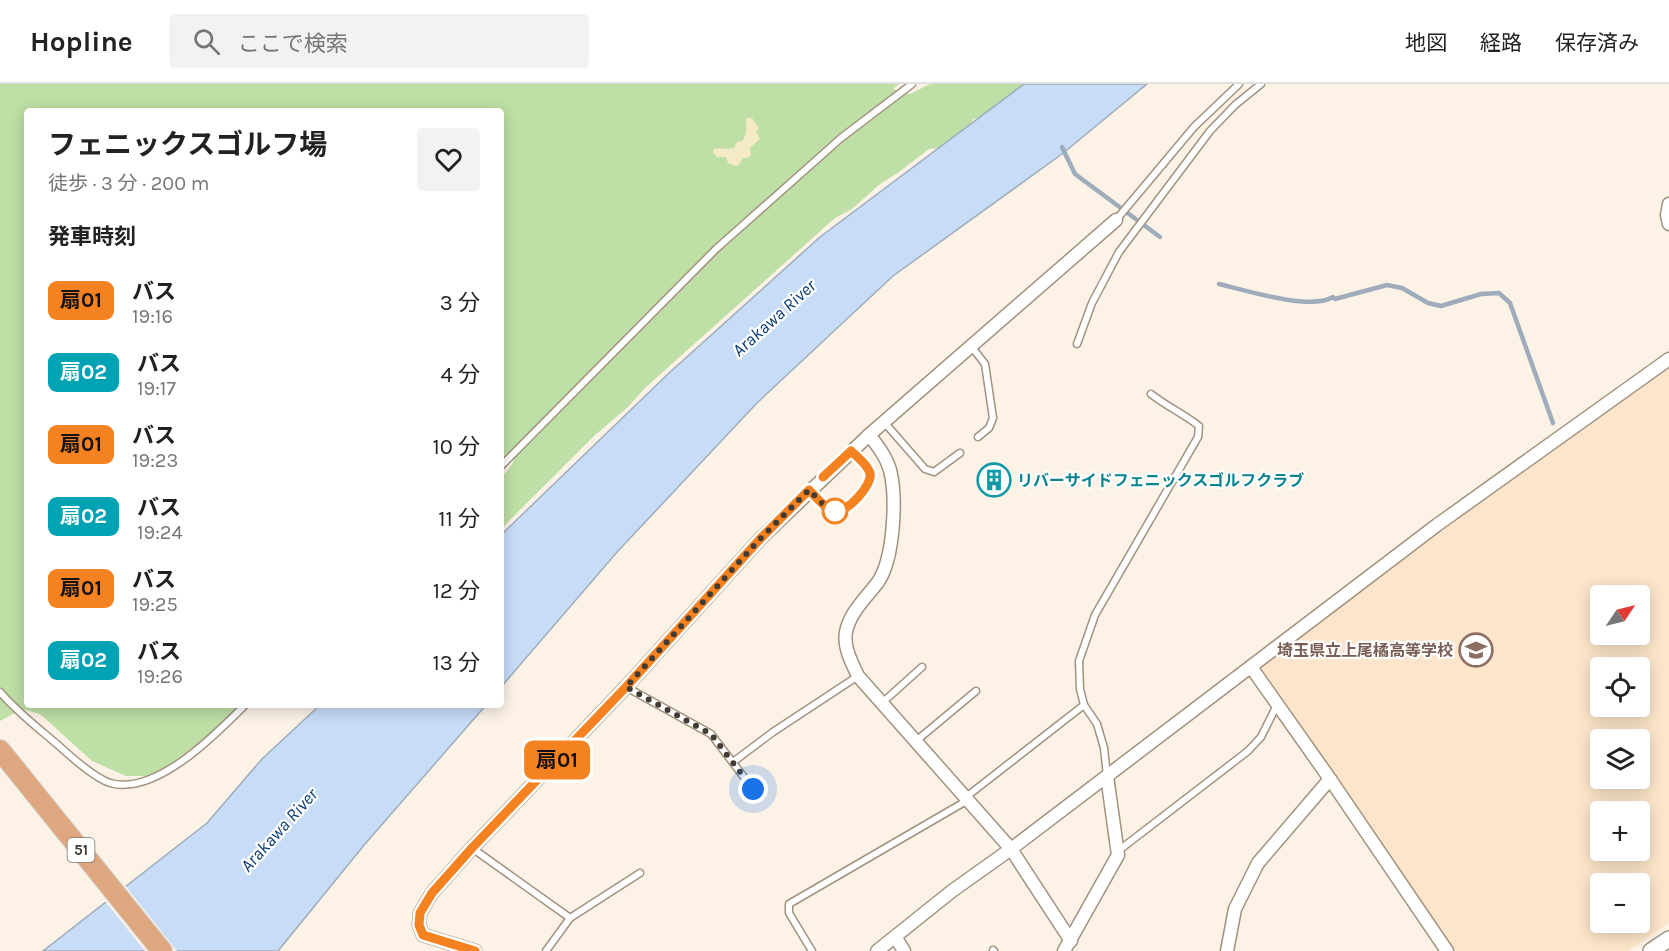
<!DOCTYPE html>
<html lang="ja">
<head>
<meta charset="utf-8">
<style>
  body { margin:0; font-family:Karla,"Noto Sans JP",sans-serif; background:#f2f2f2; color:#222; height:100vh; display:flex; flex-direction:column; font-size:22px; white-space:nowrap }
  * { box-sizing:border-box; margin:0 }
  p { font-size:20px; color:#767676 }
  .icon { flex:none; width:33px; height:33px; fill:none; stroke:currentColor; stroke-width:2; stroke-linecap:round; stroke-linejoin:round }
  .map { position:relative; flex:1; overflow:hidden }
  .sheet { position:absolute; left:24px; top:24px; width:480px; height:600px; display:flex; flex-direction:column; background:#fff; border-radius:6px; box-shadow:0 3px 15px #0003 }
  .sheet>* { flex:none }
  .badge { padding:0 12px; border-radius:9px; font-size:21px; line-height:39px }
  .needle { width:39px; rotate:55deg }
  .tools { position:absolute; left:1590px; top:501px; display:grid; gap:12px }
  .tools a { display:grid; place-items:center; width:60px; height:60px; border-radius:6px; background:#fff; box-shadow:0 3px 15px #0003; font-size:30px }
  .you { position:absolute; width:30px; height:30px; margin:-15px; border:4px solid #fff; border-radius:50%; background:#1a73e8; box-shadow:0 0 0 9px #1a73e833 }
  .map>.badge { position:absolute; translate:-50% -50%; box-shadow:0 0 0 3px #fff }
  h2 { padding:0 24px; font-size:22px; line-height:54px }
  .round { display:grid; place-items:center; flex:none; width:63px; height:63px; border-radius:6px; background:#f2f2f2 }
  .head { display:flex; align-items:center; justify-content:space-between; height:102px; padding:0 24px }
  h1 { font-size:28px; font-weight:700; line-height:45px }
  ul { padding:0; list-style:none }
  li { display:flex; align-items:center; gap:18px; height:72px; padding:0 24px }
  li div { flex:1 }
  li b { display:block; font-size:22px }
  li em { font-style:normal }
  li .badge { min-width:66px; font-weight:700; text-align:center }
  header { display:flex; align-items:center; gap:36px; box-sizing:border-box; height:84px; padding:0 30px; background:#fff; border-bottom:2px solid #e0e0e0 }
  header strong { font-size:28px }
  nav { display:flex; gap:33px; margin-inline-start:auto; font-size:21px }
  .search { width:420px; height:54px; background:#f2f2f2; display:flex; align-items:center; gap:15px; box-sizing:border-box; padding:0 21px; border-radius:6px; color:#767676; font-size:22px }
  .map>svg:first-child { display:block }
  .built { fill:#fce5ca; fill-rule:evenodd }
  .green { fill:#bedfa5 }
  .sand { fill:#f4eac5 }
  .water { fill:#c7dcf7; stroke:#9facbc; stroke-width:1.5 }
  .pier { fill:#fcf2e6 }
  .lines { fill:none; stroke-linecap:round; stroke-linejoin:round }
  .stream { stroke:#9facbc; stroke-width:4.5 }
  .service-casing { stroke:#a2927f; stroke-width:9 }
  .minor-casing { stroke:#a2927f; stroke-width:15 }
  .tertiary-casing { stroke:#a2927f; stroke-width:18 }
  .primary-casing { stroke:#d5d4d2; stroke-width:22 }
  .service { stroke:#fff; stroke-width:6 }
  .minor { stroke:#fff; stroke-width:12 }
  .tertiary { stroke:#fff; stroke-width:15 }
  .primary { stroke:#dea780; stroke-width:20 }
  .line-casing { stroke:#fff; stroke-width:14 }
  .line { stroke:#f58220; stroke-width:9 }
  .walk { stroke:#423b33; stroke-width:6; stroke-dasharray:0 10.8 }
  .stop-dot { fill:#fff; stroke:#f58220; stroke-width:3 }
  .labels { text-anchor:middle; stroke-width:4.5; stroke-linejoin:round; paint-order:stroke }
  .shield { fill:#fff; stroke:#7b7670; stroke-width:1.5 }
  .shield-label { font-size:15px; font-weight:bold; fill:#423b33 }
  .culture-label { font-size:16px; font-weight:bold; fill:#0d838f; stroke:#fff; text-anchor:start }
  .education-label { font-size:16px; font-weight:bold; fill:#785e54; stroke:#fff; text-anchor:end }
  .water-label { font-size:18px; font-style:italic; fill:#083c74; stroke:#fff }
</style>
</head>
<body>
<header>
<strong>Hopline</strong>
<div class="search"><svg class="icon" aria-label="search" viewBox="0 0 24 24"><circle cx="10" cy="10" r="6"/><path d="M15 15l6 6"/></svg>ここで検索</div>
<nav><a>地図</a><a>経路</a><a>保存済み</a></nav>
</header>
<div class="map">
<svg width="1669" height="867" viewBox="0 0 1669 867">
  <rect width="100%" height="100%" fill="#fcf2e6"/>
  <path class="built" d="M 1669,283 L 1669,839 L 1628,867 L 1453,867 L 1262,588 L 1263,581 L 1419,463 ZM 1600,512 L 1640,512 L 1640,550 L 1600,550 ZM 1600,584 L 1640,584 L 1640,622 L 1600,622 ZM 1600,656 L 1640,656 L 1640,694 L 1600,694 ZM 1600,728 L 1640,728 L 1640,766 L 1600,766 ZM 1600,800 L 1640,800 L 1640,838 L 1600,838 Z"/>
  <path class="green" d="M 0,0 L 899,0 L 893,5 L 910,10 L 930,0 L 1034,0 L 990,33 L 973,35 L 964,52 L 949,63 L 929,65 L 899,88 L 880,100 L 852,125 L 835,134 L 645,304 L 628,323 L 594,352 L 501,445 L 501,392 C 514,383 515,374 518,359 L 501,375 L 501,27 L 27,27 L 27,621 L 241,621 L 215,646 L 168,682 L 147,692 L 126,692 L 92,677 L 40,630 L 22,625 L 0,637 Z"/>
  <path class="sand" d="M 746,34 L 752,34 L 759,44 L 756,48 L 760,55 L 750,64 L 751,71 L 747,74 L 743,74 L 739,81 L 736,82 L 728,79 L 726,73 L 717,73 L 713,69 L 714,65 C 721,63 727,66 734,64 L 737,58 L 743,57 L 746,48 Z"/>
  <g class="water">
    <path d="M 1024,0 L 1147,0 L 1062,70 L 893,192 L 757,319 L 618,467 L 501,603 L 501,451 L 669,289 L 820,153 Z"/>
    <path d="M 320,621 L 486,621 L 365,760 L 278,867 L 43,867 L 207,739 L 262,675 Z"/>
  </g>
  <path class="pier" d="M 124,800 L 177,867 L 145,867 L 104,816 Z"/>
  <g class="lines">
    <g class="stream">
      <path d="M 1062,63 L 1075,90 L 1160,153"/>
      <path d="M 1219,200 C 1244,206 1311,227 1333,213 L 1335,215 L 1387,201 L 1402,204 L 1428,219 L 1441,222 L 1481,210 L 1499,209 L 1510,219 L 1553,339"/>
    </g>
    <g class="service-casing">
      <g id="service">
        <path d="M 1116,136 L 1194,43 L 1239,0"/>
        <path d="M 1077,260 L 1092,219 L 1119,168 L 1210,47 L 1235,21 L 1261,0"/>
        <path d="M 971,262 L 985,280 L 993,334 L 989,344 L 978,353"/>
        <path d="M 884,338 L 925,385 L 934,388 L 960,369"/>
        <path d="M 501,382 L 716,165 L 841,54 L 912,0"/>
        <path d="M 810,407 C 817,414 825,426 835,427 C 845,428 870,403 870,393 C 870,382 858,374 851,367"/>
        <path d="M 626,603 L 711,650 L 753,705"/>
        <path d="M 0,608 C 17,628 38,644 58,661 C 70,672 95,694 110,699 C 156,712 216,650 245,621"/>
        <path d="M 882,619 L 922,583"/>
        <path d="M 916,657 L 976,607"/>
        <path d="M 733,678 L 773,648 L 858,592"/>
        <path d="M 1107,692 L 1104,664 L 1097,640 L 1084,621 L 1080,605 L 1079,577 L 1095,531 L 1198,353 L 1199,342 C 1184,330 1166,322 1151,310"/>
        <path d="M 966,713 L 1084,621"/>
        <path d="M 472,764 L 570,834"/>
        <path d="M 1118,767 L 1248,667 L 1261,653 L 1277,621"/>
        <path d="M 993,866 L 994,867"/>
        <path d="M 546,867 L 570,834 L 640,789"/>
        <path d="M 812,867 L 789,829 L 789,820 L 968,716"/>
      </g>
    </g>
    <g class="minor-casing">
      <g id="minor">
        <path d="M 1669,120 L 1667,131 L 1669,140"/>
        <path d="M 869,351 C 877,361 886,372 890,386 C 897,413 894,475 878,498 C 866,514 850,528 846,548 C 843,563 852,579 858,592 L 1011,765 L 1071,857"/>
        <path d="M 1251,583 L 1330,695 L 1447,867"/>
        <path d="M 896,854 L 904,867"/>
        <path d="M 475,867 L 423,851 L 419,841 L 420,829 L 432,809 L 472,764 L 626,603 L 760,455 L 869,351 L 1116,136"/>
        <path d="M 877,867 L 952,807 L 1011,765 L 1437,441 L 1669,275"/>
        <path d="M 1064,867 L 1118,771 L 1107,692"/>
        <path d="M 1227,867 L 1235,825 L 1258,779 L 1330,695"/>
      </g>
    </g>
    <g class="tertiary-casing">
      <path id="tertiary" d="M 1651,867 L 1669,855"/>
    </g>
    <g class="primary-casing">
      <path id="primary" d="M 0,666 L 162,867"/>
    </g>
    <use href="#service" class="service"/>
    <use href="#minor" class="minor"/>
    <use href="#tertiary" class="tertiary"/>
    <use href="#primary" class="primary"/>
  </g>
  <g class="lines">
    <g class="line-casing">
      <path id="line" d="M 475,867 L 423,851 L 419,841 L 420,829 L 432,809 L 472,764 L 626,603 L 760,455 L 809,406 C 816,413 825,425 835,427 C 847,429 873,401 870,389 C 867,380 857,373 851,367 L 823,393"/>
    </g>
    <use href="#line" class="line"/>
    <path class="walk" d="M 753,705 L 711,650 L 626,603 L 760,455 L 809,406 L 828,425 L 835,427"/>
  </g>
  <defs>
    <g id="building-ring" transform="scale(1.725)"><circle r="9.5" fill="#fff" stroke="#0f9aa8" stroke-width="1.5"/><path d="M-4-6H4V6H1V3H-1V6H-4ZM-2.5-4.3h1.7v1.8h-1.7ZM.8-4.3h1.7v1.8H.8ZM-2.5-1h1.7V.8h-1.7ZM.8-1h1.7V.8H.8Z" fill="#0f9aa8"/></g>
    <g id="school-ring" transform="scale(1.725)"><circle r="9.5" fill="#fff" stroke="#8d6e63" stroke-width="1.5"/><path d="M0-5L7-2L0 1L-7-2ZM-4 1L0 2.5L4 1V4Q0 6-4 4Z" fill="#8d6e63"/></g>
  </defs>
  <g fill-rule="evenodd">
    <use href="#building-ring" x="994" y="396"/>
    <use href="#school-ring" x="1476" y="566"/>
  </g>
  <circle class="stop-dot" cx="835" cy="427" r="12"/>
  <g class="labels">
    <rect class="shield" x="67.5" y="754" width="27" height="24" rx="4.5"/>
    <g class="shield-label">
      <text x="81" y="771">51</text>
    </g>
    <g class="culture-label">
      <text x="1017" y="402">リバーサイドフェニックスゴルフクラブ</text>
    </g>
    <g class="education-label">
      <text x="1453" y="572">埼玉県立上尾橘高等学校</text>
    </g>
    <g class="water-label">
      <text transform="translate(774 234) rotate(-42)" y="6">Arakawa River</text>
      <text transform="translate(279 746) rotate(-48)" y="6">Arakawa River</text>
    </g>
  </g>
</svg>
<div class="tools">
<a><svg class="needle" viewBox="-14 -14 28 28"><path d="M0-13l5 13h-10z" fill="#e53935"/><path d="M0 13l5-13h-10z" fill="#767676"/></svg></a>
<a><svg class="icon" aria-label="locate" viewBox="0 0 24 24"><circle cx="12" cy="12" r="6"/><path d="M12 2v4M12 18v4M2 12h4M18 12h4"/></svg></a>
<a><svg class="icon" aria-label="layers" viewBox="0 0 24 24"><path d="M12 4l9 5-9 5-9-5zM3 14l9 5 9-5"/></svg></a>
<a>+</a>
<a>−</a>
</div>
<div class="you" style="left:753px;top:705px"></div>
<b class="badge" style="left:557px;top:676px;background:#f58220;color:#111">扇01</b>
<section class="sheet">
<div class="head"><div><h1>フェニックスゴルフ場</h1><p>徒歩 · 3 分 · 200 m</p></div><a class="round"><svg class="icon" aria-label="heart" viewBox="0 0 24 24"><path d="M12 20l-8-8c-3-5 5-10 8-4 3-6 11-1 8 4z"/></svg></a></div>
<h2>発車時刻</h2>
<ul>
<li><span class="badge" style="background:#f58220;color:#111">扇01</span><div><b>バス</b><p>19:16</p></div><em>3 分</em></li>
<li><span class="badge" style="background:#00a3b4;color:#fff">扇02</span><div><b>バス</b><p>19:17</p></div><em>4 分</em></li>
<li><span class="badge" style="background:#f58220;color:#111">扇01</span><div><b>バス</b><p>19:23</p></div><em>10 分</em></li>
<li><span class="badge" style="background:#00a3b4;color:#fff">扇02</span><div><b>バス</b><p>19:24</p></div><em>11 分</em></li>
<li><span class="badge" style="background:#f58220;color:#111">扇01</span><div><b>バス</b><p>19:25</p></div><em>12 分</em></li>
<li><span class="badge" style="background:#00a3b4;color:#fff">扇02</span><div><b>バス</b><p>19:26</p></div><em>13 分</em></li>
</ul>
</section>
</div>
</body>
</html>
